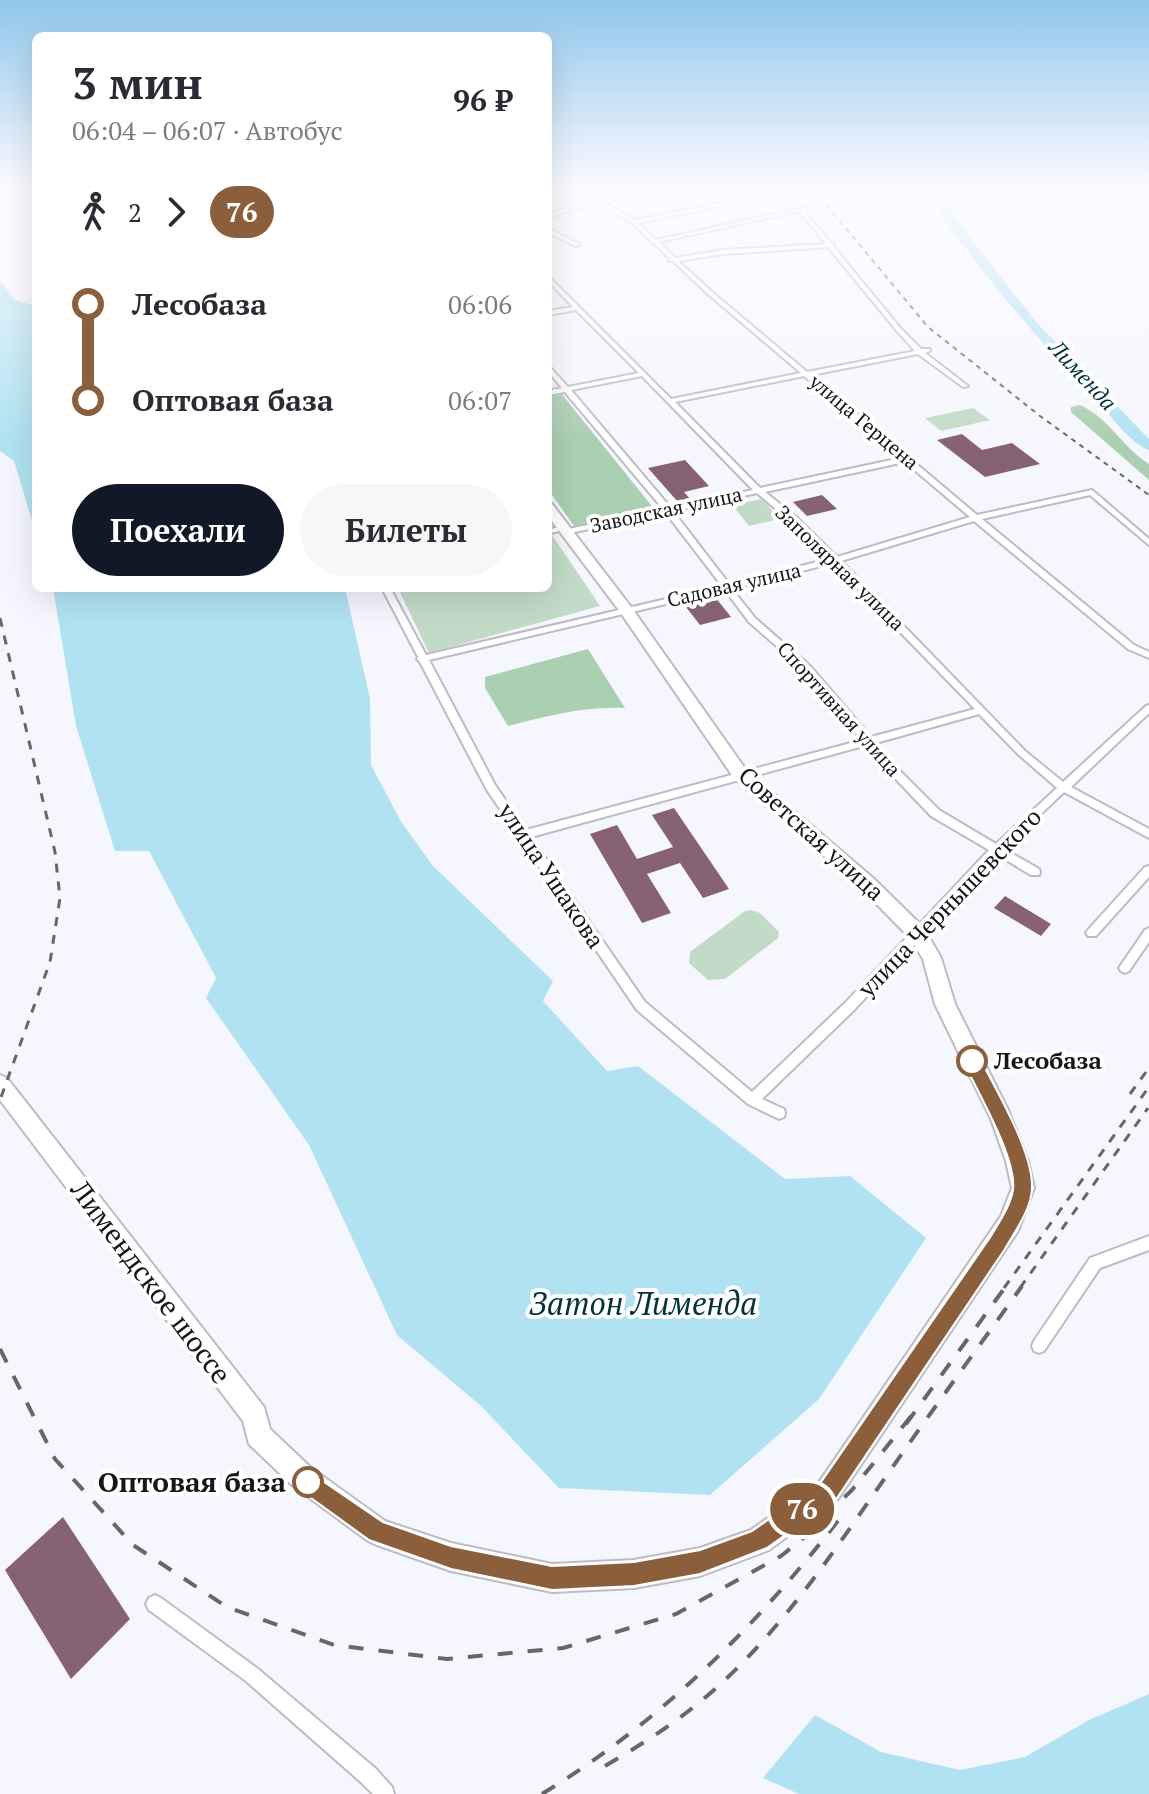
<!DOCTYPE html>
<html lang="ru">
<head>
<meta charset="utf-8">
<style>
  body { margin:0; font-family:"PT Serif",serif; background:#f7f7f7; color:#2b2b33; height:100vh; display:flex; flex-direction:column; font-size:30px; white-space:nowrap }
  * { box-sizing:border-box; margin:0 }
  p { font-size:26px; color:#7c7c81 }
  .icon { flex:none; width:44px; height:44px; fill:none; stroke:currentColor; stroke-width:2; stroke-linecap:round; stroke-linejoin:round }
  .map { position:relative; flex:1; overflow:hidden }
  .sheet { position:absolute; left:32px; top:32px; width:520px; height:560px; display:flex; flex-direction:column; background:#fff; border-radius:12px; box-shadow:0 8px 32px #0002 }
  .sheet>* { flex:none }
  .badge { padding:0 16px; border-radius:26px; font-size:28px; line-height:52px }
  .map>.badge { position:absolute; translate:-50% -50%; box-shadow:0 0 0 4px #fff }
  .legs { display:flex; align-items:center; gap:12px; height:88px; padding:0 40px; font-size:26px }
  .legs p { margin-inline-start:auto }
  .summary { display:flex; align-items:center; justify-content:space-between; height:136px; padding:0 40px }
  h1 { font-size:44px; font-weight:700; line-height:60px }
  .primary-button { display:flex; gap:16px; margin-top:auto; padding:16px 40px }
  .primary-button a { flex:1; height:92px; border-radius:48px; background:#111827; color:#fff; font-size:32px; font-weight:700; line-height:92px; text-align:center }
  .primary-button a+a { background:#f7f7f7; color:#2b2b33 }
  ul { padding:0 40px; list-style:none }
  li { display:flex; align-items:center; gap:28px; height:96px; font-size:30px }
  li i { display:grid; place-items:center; width:12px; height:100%; margin:0 10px; background:currentColor }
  li i::after { content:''; width:20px; height:20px; margin:-10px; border:6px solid; border-radius:50%; background:#fff }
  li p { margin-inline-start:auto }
  li:first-child i { background:linear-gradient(#0000 50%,currentColor 0) }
  li:last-child i { background:linear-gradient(currentColor 50%,#0000 0) }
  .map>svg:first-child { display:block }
  .green { fill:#c2dbc6 }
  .forest { fill:#abcfb1 }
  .water { fill:#b1e2f2 }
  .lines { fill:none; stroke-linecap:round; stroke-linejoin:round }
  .river { fill:#b1e2f2; fill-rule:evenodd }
  .building { fill:#876174 }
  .street-casing { stroke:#bdbcc6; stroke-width:4 }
  .primary-casing { stroke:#bdbcc6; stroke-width:4 }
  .street { fill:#fff; fill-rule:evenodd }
  .primary { fill:#fff; fill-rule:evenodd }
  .rail-far2 { stroke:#67676b; stroke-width:2; stroke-dasharray:5 5; stroke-linecap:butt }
  .rail-far1 { stroke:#67676b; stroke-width:3; stroke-dasharray:9 9; stroke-linecap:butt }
  .rail { stroke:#67676b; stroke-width:4; stroke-dasharray:15 15; stroke-linecap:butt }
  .line-1 { fill:#8b5e3c; stroke:#fff; stroke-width:2 }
  .stop-1-dot { fill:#fff; stroke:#8b5e3c; stroke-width:4 }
  .labels { text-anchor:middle; stroke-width:8; stroke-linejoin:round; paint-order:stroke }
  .far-street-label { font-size:20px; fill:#17171a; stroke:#fff }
  .far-water-label { font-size:22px; font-style:italic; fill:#03323e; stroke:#fff }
  .street-label { font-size:24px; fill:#17171a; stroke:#fff }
  .stop-label { font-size:24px; font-weight:bold; fill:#17171a; stroke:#fff; text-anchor:start }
  .near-street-label { font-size:28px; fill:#17171a; stroke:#fff }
  .near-stop-label { font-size:28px; font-weight:bold; fill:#17171a; stroke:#fff; text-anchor:end }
  .near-water-label { font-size:32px; font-style:italic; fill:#03323e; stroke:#fff }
</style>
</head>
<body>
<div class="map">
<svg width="1149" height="1794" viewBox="0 0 1149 1794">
  <rect width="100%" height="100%" fill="#f6f6fe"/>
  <g class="green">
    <path d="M 973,408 L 990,420 L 941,431 L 925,418 Z"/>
    <path d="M 762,499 L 780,519 L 749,526 L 732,505 Z"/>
    <path d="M 548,529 L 600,606 L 429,653 L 398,588 L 548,588 Z"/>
    <path d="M 751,910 L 760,913 L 779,932 L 778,938 L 725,979 L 708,980 L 689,963 L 690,952 L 745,911 Z"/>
  </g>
  <g class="forest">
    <path d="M 560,392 L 655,510 L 574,526 L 548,489 L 548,394 Z"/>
    <path d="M 1080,405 C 1108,417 1123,448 1149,464 L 1149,480 L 1071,412 L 1071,407 Z"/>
    <path d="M 588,649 L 625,708 C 584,706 548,716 508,726 L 485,688 L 485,677 Z"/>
  </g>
  <g class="water">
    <path d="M 0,280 L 15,300 L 36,306 L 36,534 L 14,461 L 0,451 Z"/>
    <path d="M 53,588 L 345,588 L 370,699 L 371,765 L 400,820 L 433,866 L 553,981 L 543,1001 L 607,1071 L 638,1066 L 785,1179 L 850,1176 L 926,1238 L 819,1399 L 710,1495 L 559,1488 L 481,1406 L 397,1335 L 309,1145 L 206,998 L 216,978 L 149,851 L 115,851 L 76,726 Z"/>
    <path d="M 1149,1694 L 1149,1794 L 799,1794 L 763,1778 L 815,1715 L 881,1752 L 960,1770 L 1025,1757 L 1089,1720 Z"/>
  </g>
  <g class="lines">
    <path class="river" d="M 924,190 L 933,190 L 1036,322 L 1149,439 L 1149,450 C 1132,444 1116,422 1104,409 C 1037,341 978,268 924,190 Z"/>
  </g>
  <g class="building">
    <path d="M 962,434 L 982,450 L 1012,443 L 1040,464 L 985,477 L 937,440 Z"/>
    <path d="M 685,460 L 709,486 L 684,492 L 691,500 L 678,502 L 648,468 Z"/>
    <path d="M 822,495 L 837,509 L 807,516 L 793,502 Z"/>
    <path d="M 715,597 L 731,617 L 700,625 L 686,607 Z"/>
    <path d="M 674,808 L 729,889 L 703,898 L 680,863 L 647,874 L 671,913 L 642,923 L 590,834 L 617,825 L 637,859 L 673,847 L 652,815 Z"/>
    <path d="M 1005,896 L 1051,924 L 1041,936 L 994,908 Z"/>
    <path d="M 63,1517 L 130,1619 L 71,1679 L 5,1570 Z"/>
  </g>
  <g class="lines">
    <g class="street-casing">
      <g id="street">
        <path d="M 577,190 L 583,190 L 601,201 L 651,190 L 661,190 L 605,203 L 635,220 L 787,190 L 785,192 L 638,223 L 656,240 L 807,207 L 807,209 L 803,210 L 831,243 L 834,244 L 833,246 L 901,329 L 921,349 L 930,349 L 930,351 L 925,353 L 968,386 L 963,387 L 918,354 L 811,375 L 977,515 L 1092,490 L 1149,539 L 1149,545 L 1090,495 L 982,519 L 1134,645 L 1149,652 L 1149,658 L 1128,649 L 974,521 L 841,561 L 1025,751 L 1063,782 L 1146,706 L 1149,705 L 1149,713 L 1071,787 L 1149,829 L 1149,838 L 1064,792 L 1004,849 L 1039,869 L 1040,872 L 1039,875 L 1031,875 L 998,855 L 854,1010 L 762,1099 L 784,1109 L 785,1113 L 784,1117 L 779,1119 L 748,1104 L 637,1010 L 487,790 L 420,662 L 417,659 L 418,657 L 382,588 L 390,588 L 426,655 L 722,586 L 666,513 L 565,534 L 562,534 L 562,530 L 548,534 L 548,530 L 562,526 L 566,528 L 564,530 L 663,509 L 565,392 L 548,395 L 548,391 L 562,388 L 548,371 L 548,365 L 568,387 L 639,373 L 576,310 L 548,315 L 548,311 L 573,307 L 548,281 L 548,276 L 671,399 L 801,373 L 708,294 L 673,261 L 669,261 L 670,259 L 654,243 L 651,243 L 651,241 L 632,223 L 599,204 L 573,209 L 548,218 L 548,214 L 570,207 L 595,202 ZM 799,211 L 826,244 L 723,250 L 675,258 L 659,242 ZM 828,247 L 897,331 L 915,351 L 807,372 L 712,292 L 678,261 L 723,254 ZM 642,376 L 753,490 L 670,507 L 571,390 ZM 804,376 L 901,458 L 760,488 L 675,402 ZM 905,462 L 970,517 L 837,557 L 795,516 L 765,492 ZM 757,493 L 789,520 L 829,559 L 729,584 L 673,511 ZM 833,563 L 975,709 L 871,737 L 811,667 L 755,618 L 732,589 ZM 725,590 L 749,622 L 805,671 L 862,740 L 526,830 L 495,785 L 429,660 ZM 979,714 L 1019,755 L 1057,788 L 996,844 L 939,810 L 900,771 L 876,743 ZM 867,745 L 892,775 L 931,816 L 989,850 L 846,1002 L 752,1092 L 645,1002 L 531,837 Z"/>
        <path d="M 548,228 L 579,244 L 580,245 L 575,246 L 548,232 Z"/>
        <path d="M 1149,866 L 1149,877 L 1096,936 L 1088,936 L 1086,933 L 1088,930 L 1145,867 Z"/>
        <path d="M 1149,928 L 1149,942 L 1129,971 L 1125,973 L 1121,971 L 1119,968 L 1121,965 L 1145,930 Z"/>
        <path d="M 1149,1236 L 1149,1250 L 1100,1268 L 1044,1351 L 1039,1353 L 1034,1351 L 1032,1346 L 1034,1341 L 1090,1258 Z"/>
        <path d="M 155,1595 L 161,1598 L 258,1669 L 376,1769 L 392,1787 L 394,1794 L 373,1794 L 362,1783 L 246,1681 L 149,1610 L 146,1604 L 149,1598 Z"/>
      </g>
    </g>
    <g class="primary-casing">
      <path id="primary" d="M 548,503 L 552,504 L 631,607 L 746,770 L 873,878 L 924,928 L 941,958 L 955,1004 L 1008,1110 L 1028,1161 L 1034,1188 L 1018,1231 L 838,1499 L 769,1550 L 700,1576 L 634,1588 L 552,1592 L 451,1571 L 377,1545 L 368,1541 L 292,1485 L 249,1444 L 243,1421 L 0,1100 L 0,1075 L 7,1078 L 264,1407 L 270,1429 L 310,1467 L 385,1521 L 451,1543 L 552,1564 L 634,1560 L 700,1548 L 751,1530 L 820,1481 L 1001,1216 L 1012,1188 L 1006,1161 L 991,1119 L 935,1004 L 923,959 L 910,938 L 861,888 L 734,778 L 621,613 L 548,516 Z"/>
    </g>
    <use href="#street" class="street"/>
    <use href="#primary" class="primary"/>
    <path class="rail-far2" d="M 814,190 L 928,327 L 1040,416 L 1149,495"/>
    <g class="rail-far1">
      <path d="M 0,618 L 55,852 L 60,898 L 50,962 L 0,1100"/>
      <path d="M 1130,1094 L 1149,1068"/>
      <path d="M 1004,1288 L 1149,1087"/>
      <path d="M 1020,1288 L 1148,1108"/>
    </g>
    <g class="rail">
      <path d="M 0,1349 L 55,1459 L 133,1545 L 227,1607 L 334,1645 L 447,1659 L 563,1648 L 676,1614 L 781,1556 L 800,1541 L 852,1490 L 912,1415"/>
      <path d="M 906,1424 L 1006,1286"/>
      <path d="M 605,1766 C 639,1746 671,1726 701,1701 C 776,1639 832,1554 887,1475 C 931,1412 977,1349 1022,1286"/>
      <path d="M 542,1794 C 663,1720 758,1625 844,1513"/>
    </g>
  </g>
  <linearGradient id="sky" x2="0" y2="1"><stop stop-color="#92c6ec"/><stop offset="0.43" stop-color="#fbfbff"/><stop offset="1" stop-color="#fbfbff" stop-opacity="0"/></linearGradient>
  <rect width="1149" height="441" fill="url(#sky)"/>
  <path class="line-1" d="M 972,1053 L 978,1055 C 995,1088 1033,1151 1032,1187 C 1032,1209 1015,1231 1005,1249 L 837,1498 L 767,1548 L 700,1574 L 634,1586 L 552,1590 L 451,1569 L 369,1540 L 300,1490 L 297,1482 L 300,1474 L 308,1471 L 383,1522 L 451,1546 L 552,1566 L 634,1562 L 700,1550 L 752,1531 L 821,1482 L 991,1236 C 999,1222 1010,1207 1013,1190 C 1017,1158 977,1091 963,1061 Z"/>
  <g class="stop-1-dot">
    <circle cx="972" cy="1061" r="14"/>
    <circle cx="308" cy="1482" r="14"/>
  </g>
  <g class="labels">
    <g class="far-street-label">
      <text transform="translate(864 422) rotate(40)" y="7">улица Герцена</text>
      <text transform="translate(666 510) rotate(-12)" y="7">Заводская улица</text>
      <text transform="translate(840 568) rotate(44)" y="7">Заполярная улица</text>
      <text transform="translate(734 585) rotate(-13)" y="7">Садовая улица</text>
      <text transform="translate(839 709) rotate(48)" y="7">Спортивная улица</text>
    </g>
    <g class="far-water-label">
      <text transform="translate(1083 375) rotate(47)" y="8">Лименда</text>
    </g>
    <g class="street-label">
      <text transform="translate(811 834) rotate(42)" y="8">Советская улица</text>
      <text transform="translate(551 876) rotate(56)" y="8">улица Ушакова</text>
      <text transform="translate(950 903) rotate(-46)" y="8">улица Чернышевского</text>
    </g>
    <g class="stop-label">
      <text x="994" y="1069">Лесобаза</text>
    </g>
    <g class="near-street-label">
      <text transform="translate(151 1282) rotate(53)" y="10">Лимендское шоссе</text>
    </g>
    <g class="near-stop-label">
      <text x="286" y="1492">Оптовая база</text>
    </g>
    <g class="near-water-label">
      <text x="643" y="1315">Затон Лименда</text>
    </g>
  </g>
</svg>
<b class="badge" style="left:802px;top:1509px;background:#8b5e3c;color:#fff">76</b>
<section class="sheet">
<div class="summary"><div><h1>3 мин</h1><p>06:04 – 06:07 · Автобус</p></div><b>96 ₽</b></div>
<div class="legs"><svg class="icon" aria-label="walk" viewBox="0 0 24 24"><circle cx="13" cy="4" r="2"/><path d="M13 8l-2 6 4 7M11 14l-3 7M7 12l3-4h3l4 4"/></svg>2<svg class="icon" aria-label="forward" viewBox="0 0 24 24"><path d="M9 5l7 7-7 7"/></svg><b class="badge" style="background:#8b5e3c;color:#fff">76</b></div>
<ul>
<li><i style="color:#8b5e3c"></i><b>Лесобаза</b><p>06:06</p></li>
<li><i style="color:#8b5e3c"></i><b>Оптовая база</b><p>06:07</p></li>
</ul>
<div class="primary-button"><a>Поехали</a><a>Билеты</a></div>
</section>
</div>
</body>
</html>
